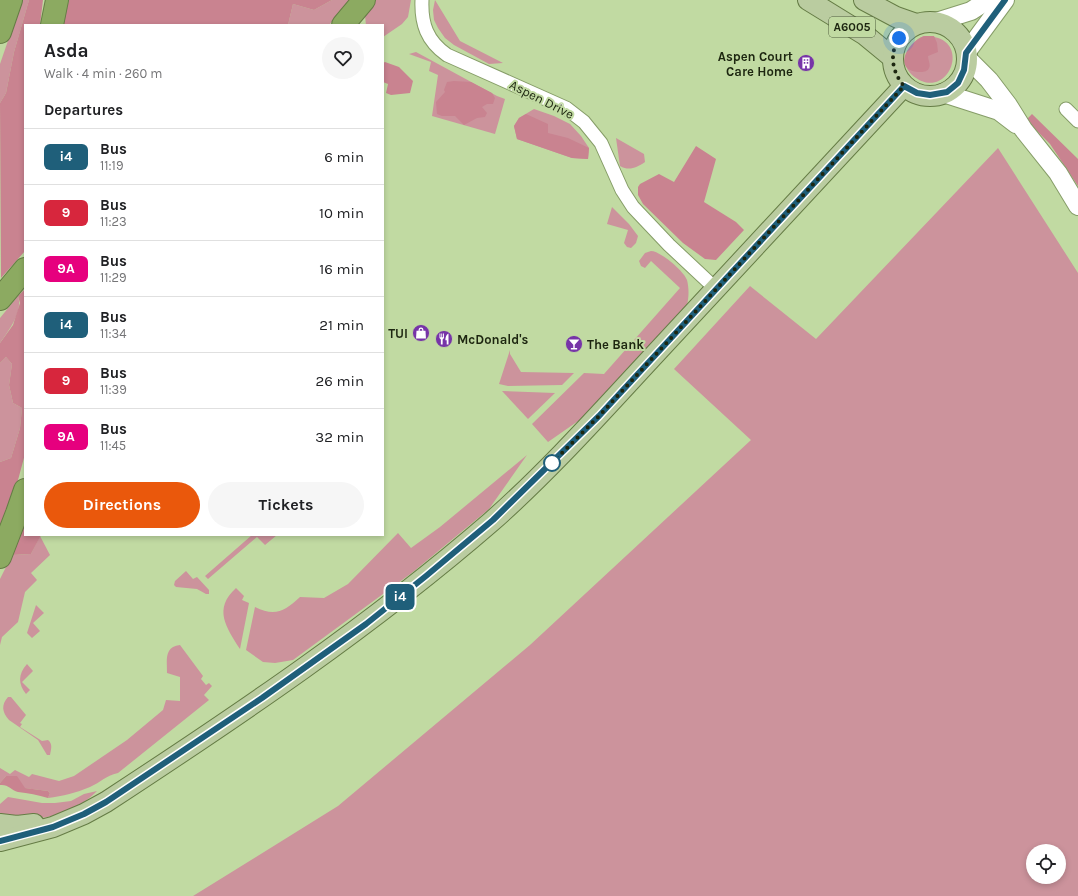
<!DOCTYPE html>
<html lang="en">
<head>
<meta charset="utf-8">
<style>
  body { margin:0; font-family:Karla,sans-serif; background:#f6f6f6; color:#202124; height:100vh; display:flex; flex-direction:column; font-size:15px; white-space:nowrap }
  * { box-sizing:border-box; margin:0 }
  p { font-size:13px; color:#757577 }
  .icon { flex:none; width:22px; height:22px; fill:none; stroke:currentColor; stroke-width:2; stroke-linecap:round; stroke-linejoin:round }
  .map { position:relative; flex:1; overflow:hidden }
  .sheet { position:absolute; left:24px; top:24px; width:360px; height:512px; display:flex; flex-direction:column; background:#fff; border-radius:0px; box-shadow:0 2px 6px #0003 }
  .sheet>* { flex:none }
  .badge { padding:0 8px; border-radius:6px; font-size:14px; line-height:26px }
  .tools { position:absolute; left:1026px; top:844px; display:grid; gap:8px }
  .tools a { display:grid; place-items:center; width:40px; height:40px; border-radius:50%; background:#fff; box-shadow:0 2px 6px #0003; font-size:20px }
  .you { position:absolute; width:20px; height:20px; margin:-10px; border:3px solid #fff; border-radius:50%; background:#1a73e8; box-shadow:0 0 0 6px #1a73e833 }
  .map>.badge { position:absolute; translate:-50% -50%; box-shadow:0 0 0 2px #fff }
  h2 { padding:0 20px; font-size:15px; line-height:36px }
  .round { display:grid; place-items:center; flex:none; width:42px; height:42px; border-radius:21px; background:#f6f6f6 }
  .headline { display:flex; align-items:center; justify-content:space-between; height:68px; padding:0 20px }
  h1 { font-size:19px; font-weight:700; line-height:30px }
  .cta { display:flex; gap:8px; margin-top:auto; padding:8px 20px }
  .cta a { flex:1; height:46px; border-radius:24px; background:#ea580c; color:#fff; font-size:16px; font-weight:700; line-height:46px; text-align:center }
  .cta a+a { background:#f6f6f6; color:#202124 }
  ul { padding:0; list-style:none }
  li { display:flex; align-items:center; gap:12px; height:56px; padding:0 20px; border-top:1px solid #e0e0e0 }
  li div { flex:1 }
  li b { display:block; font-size:15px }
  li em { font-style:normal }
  li .badge { min-width:44px; font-weight:700; text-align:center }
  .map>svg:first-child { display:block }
  .green { fill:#cc939c; fill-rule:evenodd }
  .forest { fill:#c98390 }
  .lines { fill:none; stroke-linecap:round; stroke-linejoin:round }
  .street-casing { stroke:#869d68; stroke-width:15 }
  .secondary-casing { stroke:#869d68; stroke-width:20 }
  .primary-casing { stroke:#657c45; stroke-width:22 }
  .highway-casing { stroke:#657c45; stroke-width:24 }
  .street { stroke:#fff; stroke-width:13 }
  .secondary { stroke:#fff; stroke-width:18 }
  .primary { stroke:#bacca0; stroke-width:20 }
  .highway { stroke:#8caa61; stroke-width:22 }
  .line-casing { stroke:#fff; stroke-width:9 }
  .line { stroke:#1f5f7a; stroke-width:6 }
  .walk { stroke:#1d2610; stroke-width:4; stroke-dasharray:0 7.2 }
  .stop-dot { fill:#fff; stroke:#1f5f7a; stroke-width:2 }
  .labels { text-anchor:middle; stroke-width:4; stroke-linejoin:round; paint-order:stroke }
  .shield { fill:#c1daa2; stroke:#4e5c3c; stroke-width:1 }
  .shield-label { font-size:12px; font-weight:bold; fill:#1d2610 }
  .poi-label { font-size:13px; font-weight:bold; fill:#1d2610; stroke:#c1daa2; text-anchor:end }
  .street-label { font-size:13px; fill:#1d2610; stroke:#c1daa2 }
</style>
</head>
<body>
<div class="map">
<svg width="1078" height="896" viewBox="0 0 1078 896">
  <rect width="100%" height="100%" fill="#c1daa2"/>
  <g class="green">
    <path d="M 22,0 L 29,0 L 14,52 L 6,93 L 0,103 L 0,64 Z"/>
    <path d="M 332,0 L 352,0 L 329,25 L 288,25 L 293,4 L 314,10 Z"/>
    <path d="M 376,0 L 411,0 L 408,17 L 402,24 L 383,37 L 383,25 L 366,25 L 365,16 Z"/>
    <path d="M 435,0 L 460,41 L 503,63 L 489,64 L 454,45 L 445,38 L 438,28 L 434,20 L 433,10 Z"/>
    <path d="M 924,36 C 976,35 948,106 912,75 C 897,61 909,42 924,36 Z"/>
    <path d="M 416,52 L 497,96 L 505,99 L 495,134 L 432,116 L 438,75 L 429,71 L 431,62 L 409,54 Z"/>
    <path d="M 534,109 L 554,116 L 570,124 L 581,136 L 589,148 L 588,159 L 572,158 L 517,139 L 514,126 L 519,118 Z"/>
    <path d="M 616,138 L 644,154 L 645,162 C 636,168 629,171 620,166 Z"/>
    <path d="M 998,148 L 1078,273 L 1078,896 L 193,896 L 338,806 L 530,645 L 751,440 L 674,369 L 750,286 L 816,339 ZM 1033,851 L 1059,851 L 1059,877 L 1033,877 Z"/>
    <path d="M 612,207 L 629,224 L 638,236 L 636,243 L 631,248 L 627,247 L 624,243 L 628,230 L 607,224 Z"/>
    <path d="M 651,251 C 660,251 684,271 687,280 C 689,288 689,297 687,305 L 581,419 L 548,442 L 532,424 L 584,373 L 604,374 L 680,288 L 651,261 L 645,268 L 641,266 L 639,261 L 645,253 Z"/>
    <path d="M 18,296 C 23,312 9,330 0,343 L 0,318 Z"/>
    <path d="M 510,350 L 510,354 L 521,372 L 574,373 L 562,385 L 508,386 L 499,384 Z"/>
    <path d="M 6,357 L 12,364 L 9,385 L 13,403 L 22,408 L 20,428 L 11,458 L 0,462 L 0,363 Z"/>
    <path d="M 502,391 L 555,393 L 528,419 Z"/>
    <path d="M 527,455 L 489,509 L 413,572 L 293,660 L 275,663 L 263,662 L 246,650 L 255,607 C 275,617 285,611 300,597 L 324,598 L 348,584 L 398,533 L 411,548 L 440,527 Z"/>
    <path d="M 252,535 L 277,535 L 265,545 L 257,537 L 208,579 L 205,576 Z"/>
    <path d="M 40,536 L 50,555 L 31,573 L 37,580 L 25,592 L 18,622 L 2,637 L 0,645 L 0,579 L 12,555 L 31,554 Z"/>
    <path d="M 186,571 L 193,579 L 197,577 L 209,590 L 209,594 L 206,594 L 197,589 L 176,587 L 174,585 L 175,581 Z"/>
    <path d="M 236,588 L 244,596 L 242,600 L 249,603 L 240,649 C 226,627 213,609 236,588 Z"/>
    <path d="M 36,605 L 44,613 L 33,623 L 40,631 L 32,638 L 27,633 Z"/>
    <path d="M 180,645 L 203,676 L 201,679 L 206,685 L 209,683 L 212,686 L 204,695 L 209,700 L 118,773 C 105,776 101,782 90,787 C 76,793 63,796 48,798 L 50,793 L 48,791 L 24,788 L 6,776 L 0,783 L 0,768 L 10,774 L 15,770 L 29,777 L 32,774 L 59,781 L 74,776 L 127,740 L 163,710 L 166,700 L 180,701 L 180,677 L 167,673 C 167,660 164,647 180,645 Z"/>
    <path d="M 27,664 L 33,671 L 22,682 L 30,690 L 26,694 C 18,684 18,674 27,664 Z"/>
    <path d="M 8,697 L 11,697 L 26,715 L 20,723 L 22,724 L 20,727 L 42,741 L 48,740 C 53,744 51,749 50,755 L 47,755 L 38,740 L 9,720 C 2,712 1,705 8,697 Z"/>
    <path d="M 97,791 C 84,805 60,816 41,818 C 28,819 13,817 0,817 L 0,804 L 8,797 L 42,803 L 55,803 L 71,801 L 84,794 Z"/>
  </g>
  <g class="forest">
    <path d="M 29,0 L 43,0 L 40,25 L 25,25 L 25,251 L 1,278 L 0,103 L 6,93 L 14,52 Z"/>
    <path d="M 69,0 L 332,0 L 314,10 L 293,4 L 288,25 L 63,25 Z"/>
    <path d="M 924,36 L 934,36 L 937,43 L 938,52 L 928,56 C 928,60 931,65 929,68 C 928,71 924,72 921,72 C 892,72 906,43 924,36 Z"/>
    <path d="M 385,62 L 399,67 L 413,81 L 410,93 L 391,95 L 386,93 L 388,84 L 383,82 L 383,63 Z"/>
    <path d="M 454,81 L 471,82 L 492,93 L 495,98 L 493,104 L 487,104 L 482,107 L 487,113 L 485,117 L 477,118 L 464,125 L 455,116 L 442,116 L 437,114 L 436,102 L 445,92 L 444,90 L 447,82 Z"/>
    <path d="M 526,114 L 548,124 L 548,133 L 568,138 L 589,148 L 588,159 L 572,158 L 517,139 L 514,126 L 519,118 Z"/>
    <path d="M 1032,114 L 1078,159 L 1078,186 L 1050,144 L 1026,120 Z"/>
    <path d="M 696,146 L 716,159 L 704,202 L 736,222 L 744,230 L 716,260 L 705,259 L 683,243 L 643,204 L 638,195 L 638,187 L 640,184 L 659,174 L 674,182 Z"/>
    <path d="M 25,289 L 25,454 L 14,495 L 0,528 L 0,462 L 11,458 L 20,428 L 22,408 L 13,403 L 9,385 L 12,364 L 6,357 L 0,363 L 0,343 L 13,325 L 20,303 L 18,296 Z"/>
    <path d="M 25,523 L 25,535 L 41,535 L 31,554 L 12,555 Z"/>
    <path d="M 6,776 L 17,776 L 25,788 L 48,791 L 50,793 L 48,798 C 38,795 28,793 18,792 C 11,790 8,784 0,785 L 0,783 Z"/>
  </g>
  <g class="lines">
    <g class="street-casing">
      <g id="street">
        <path d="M 422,0 C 421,24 427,41 447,55 L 566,108 L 584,122 L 601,143 L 622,190 L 633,207 L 669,245 L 716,289"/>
        <path d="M 1066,109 L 1078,121"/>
      </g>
    </g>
    <g class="secondary-casing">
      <g id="secondary">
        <path d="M 936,22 L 971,11 L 988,0"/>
        <path d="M 966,53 L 1005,0"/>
        <path d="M 966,57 L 989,80 L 1008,105 L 1023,129 L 1058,173 L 1078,206"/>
        <path d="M 943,93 L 999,111 L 1016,124"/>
      </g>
    </g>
    <g class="primary-casing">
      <g id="primary">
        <path d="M 808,0 L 865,35 L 893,58"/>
        <path d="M 864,0 L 896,17 L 916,24"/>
        <circle cx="930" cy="59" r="37"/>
        <path d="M 0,824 L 17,826 L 34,824"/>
        <path d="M 0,841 L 53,827 L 84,814 L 106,802 C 239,715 371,626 491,522 C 550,470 604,409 657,352 C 740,263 822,174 904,86"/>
      </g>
    </g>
    <g class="highway-casing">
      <g id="highway">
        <path d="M 52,25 L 57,0"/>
        <path d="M 343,25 L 364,0"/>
        <path d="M 0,32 L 11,0"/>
        <path d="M 0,299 L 25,269"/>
        <path d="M 0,557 L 17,513 L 25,490"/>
      </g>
    </g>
    <use href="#street" class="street"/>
    <use href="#secondary" class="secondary"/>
    <use href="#primary" class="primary"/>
    <use href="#highway" class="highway"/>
  </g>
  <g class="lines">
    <g class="line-casing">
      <path id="line" d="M 0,841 L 53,827 L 84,814 L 106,802 L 262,698 L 366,624 L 426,576 L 493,520 L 599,416 L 904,86 L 917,93 L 930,95 L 947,92 L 952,88 L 958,83 L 964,70 L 966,53 L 1005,0"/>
    </g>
    <use href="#line" class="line"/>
    <path class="walk" d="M 552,463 L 599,416 L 904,86 C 892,72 889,54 899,38"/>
  </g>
  <defs>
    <g id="building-disc" transform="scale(0.9)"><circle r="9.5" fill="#7734a8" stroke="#c1daa2"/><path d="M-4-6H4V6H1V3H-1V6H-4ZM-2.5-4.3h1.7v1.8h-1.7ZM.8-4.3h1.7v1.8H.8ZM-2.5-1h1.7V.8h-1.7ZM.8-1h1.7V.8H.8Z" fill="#fff"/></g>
    <g id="shop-disc" transform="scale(0.9)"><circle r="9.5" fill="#7734a8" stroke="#c1daa2"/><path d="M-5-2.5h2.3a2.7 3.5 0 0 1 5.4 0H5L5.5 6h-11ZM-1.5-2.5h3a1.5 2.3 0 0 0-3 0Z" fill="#fff"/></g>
    <g id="restaurant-disc" transform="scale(0.9)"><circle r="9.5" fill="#7734a8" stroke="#c1daa2"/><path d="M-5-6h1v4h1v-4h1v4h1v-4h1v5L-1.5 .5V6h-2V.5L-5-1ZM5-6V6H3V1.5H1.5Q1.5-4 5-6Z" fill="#fff"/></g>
    <g id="bar-disc" transform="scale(0.9)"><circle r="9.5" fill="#7734a8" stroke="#c1daa2"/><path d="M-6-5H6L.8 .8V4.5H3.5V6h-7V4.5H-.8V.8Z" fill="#fff"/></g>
  </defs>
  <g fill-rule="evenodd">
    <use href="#building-disc" x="806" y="63"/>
    <use href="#shop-disc" x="421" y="333"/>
    <use href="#restaurant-disc" x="444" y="339"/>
    <use href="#bar-disc" x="574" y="344"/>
  </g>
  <circle class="stop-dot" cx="552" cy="463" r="8"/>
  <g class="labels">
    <rect class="shield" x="829" y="17" width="46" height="20" rx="3"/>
    <g class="shield-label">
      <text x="852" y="31">A6005</text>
    </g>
    <g class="poi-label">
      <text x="793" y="61">Aspen Court<tspan x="793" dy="15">Care Home</tspan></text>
      <text x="408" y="338">TUI</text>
      <text x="457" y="344" text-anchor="start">McDonald's</text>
      <text x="587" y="349" text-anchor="start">The Bank</text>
    </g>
    <g class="street-label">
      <text transform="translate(542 99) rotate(27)" y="5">Aspen Drive</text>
    </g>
  </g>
</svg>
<div class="tools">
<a><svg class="icon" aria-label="locate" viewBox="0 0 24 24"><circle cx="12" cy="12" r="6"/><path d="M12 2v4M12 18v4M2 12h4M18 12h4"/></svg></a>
</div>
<div class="you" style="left:899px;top:38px"></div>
<b class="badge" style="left:400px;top:597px;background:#1f5f7a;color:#fff">i4</b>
<section class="sheet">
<div class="headline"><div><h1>Asda</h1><p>Walk · 4 min · 260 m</p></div><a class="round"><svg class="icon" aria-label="heart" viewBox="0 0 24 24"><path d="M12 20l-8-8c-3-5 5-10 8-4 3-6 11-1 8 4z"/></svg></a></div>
<h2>Departures</h2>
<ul>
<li><span class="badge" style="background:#1f5f7a;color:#fff">i4</span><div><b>Bus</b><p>11:19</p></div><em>6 min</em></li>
<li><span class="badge" style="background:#d7263d;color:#fff">9</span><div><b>Bus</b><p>11:23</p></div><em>10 min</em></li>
<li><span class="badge" style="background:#e6007e;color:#fff">9A</span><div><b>Bus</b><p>11:29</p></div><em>16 min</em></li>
<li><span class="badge" style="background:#1f5f7a;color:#fff">i4</span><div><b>Bus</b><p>11:34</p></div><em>21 min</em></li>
<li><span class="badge" style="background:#d7263d;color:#fff">9</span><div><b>Bus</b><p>11:39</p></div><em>26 min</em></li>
<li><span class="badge" style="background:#e6007e;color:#fff">9A</span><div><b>Bus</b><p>11:45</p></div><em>32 min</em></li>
</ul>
<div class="cta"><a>Directions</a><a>Tickets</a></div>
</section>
</div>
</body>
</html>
